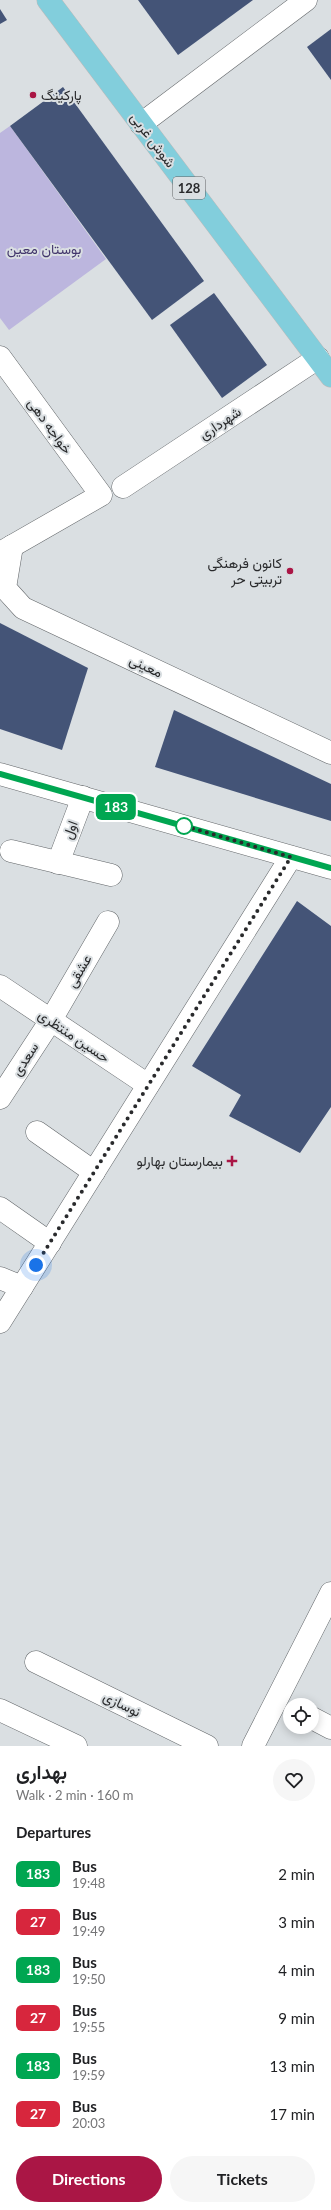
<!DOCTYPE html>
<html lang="en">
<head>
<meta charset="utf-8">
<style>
  body { margin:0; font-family:Lato,Vazirmatn,sans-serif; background:#f6f6f6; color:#202124; height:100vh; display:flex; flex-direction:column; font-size:15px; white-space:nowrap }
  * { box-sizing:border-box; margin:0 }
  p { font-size:13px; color:#757577 }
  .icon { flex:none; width:22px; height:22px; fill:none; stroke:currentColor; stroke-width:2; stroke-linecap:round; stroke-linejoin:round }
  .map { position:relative; height:1746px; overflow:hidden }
  .side { display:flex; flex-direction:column; background:#fff; flex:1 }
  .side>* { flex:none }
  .badge { padding:0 8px; border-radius:6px; font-size:14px; line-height:26px }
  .tools { position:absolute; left:283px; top:1698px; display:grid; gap:8px }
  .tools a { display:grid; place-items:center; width:36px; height:36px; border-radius:50%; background:#fff; box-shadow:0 2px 10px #0003; font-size:20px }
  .you { position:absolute; width:20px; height:20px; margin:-10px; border:3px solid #fff; border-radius:50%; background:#1a73e8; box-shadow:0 0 0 6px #1a73e833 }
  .map>.badge { position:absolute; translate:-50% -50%; box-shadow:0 0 0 2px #fff }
  h2 { padding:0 16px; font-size:15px; line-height:36px }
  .round { display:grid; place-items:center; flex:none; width:42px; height:42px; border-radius:21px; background:#f6f6f6 }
  .headline { display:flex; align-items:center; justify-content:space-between; height:68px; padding:0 16px }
  h1 { font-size:19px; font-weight:700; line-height:30px }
  .cta { display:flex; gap:8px; margin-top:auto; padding:8px 16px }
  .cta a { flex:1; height:46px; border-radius:24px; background:#aa1645; color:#fff; font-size:16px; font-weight:700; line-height:46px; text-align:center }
  .cta a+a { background:#f6f6f6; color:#202124 }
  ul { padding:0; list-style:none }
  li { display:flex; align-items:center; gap:12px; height:48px; padding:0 16px }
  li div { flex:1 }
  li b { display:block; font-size:15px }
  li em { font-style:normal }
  li .badge { min-width:44px; font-weight:700; text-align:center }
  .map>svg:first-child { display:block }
  .green { fill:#bcb6de }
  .building { fill:#445477 }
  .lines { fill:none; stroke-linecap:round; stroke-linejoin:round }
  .minor-casing { stroke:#626669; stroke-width:23 }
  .major-casing { stroke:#bbb; stroke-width:23 }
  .minor { stroke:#fff; stroke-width:22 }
  .major { stroke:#82cedc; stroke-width:22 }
  .line-casing { stroke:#fff; stroke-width:9 }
  .line { stroke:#00a651; stroke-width:6 }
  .walk { stroke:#292a2c; stroke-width:4; stroke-dasharray:0 7.2 }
  .poi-dot { fill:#aa1645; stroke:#dadfe2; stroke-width:1.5 }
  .stop-dot { fill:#fff; stroke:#00a651; stroke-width:2 }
  .labels { text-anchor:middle; stroke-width:4; stroke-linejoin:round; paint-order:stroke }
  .shield { fill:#dadfe2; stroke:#5e6063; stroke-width:1 }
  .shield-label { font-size:13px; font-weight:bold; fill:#292a2c }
  .poi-label { font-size:14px; fill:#292a2c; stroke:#dadfe2; text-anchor:end }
  .street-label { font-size:14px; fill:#292a2c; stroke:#dadfe2 }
  .park-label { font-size:14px; fill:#42366c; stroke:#dadfe2 }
</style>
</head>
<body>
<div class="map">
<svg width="331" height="1746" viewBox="0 0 331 1746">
  <rect width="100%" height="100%" fill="#dadfe2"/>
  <path class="green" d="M 10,126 L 106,259 L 9,330 L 0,318 L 0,133 Z"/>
  <g class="building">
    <path d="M 138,0 L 253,0 L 178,55 Z"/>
    <path d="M 0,9 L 7,20 L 0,24 Z"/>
    <path d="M 331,29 L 331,80 L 307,47 Z"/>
    <path d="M 63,87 L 204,281 L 152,320 L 10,126 Z"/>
    <path d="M 214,293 L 267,365 L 222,398 L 170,325 Z"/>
    <path d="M 0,623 L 88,668 L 62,750 L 0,729 Z"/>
    <path d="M 174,710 L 331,784 L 331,821 L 155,767 Z"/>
    <path d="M 297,901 L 331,926 L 331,1107 L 300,1153 L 229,1116 L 241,1095 L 192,1066 Z"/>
  </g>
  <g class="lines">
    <g class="minor-casing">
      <g id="minor">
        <path d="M 141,124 L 306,0"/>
        <path d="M 0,357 L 101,495 L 0,553"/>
        <path d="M 123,487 L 318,358"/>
        <path d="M 12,546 L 5,588 L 23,608 L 331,753"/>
        <path d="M 0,774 L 331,868"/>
        <path d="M 11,851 L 111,875"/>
        <path d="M 58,863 L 83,797"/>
        <path d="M 0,986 L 148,1085"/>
        <path d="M 0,1098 L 51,1020 L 108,922"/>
        <path d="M 37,1132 L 94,1172"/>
        <path d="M 0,1208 L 50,1243"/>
        <path d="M 0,1278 L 22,1287"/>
        <path d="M 0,1322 L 291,857"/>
        <path d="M 36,1662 L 207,1746"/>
        <path d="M 0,1710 L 76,1746"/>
        <path d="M 312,1718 L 331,1728"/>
        <path d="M 253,1746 L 331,1593"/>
      </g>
    </g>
    <g class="major-casing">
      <path id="major" d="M 48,0 L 331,376"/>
    </g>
    <use href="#minor" class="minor"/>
    <use href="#major" class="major"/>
  </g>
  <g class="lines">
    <g class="line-casing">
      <path id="line" d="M 0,774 L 331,868"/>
    </g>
    <use href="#line" class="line"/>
    <path class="walk" d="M 36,1265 L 291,857 L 184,826"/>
  </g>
  <g class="poi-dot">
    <circle cx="33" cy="95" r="4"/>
    <circle cx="290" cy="571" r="4"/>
    <path d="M230 1155h4v4h4v4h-4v4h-4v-4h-4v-4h4z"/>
  </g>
  <circle class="stop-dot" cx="184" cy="826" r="8"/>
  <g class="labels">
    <rect class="shield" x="173" y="177" width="32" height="22" rx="3"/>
    <g class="shield-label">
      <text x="189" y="193">128</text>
    </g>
    <g class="poi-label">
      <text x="41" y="100" text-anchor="start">پارکینگ</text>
      <text x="282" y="568">کانون فرهنگی<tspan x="282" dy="16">تربیتی حر</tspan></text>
      <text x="223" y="1166">بیمارستان بهارلو</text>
    </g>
    <g class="street-label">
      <text transform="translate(153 140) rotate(53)" y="5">شوش غربی</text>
      <text transform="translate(220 423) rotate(-34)" y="5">شهرداری</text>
      <text transform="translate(50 426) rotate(54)" y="5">خواجه دهی</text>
      <text transform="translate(146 666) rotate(25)" y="5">معینی</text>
      <text transform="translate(70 830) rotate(-70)" y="5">اول</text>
      <text transform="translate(79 971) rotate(-60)" y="5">عشقی</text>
      <text transform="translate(74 1036) rotate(34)" y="5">حسین منتظری</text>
      <text transform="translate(25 1059) rotate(-57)" y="5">سعدی</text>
      <text transform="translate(122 1704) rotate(26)" y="5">نوسازی</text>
    </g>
    <g class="park-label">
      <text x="44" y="254">بوستان معین</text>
    </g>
  </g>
</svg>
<div class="tools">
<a><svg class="icon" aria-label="locate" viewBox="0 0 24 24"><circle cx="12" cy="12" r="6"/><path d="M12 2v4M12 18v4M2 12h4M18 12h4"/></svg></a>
</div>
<div class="you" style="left:36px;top:1265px"></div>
<b class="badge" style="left:116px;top:807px;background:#00a651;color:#fff">183</b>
</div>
<section class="side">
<div class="headline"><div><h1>بهداری</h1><p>Walk · 2 min · 160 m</p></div><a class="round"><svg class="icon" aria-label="heart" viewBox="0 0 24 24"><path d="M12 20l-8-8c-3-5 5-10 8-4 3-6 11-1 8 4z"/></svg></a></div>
<h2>Departures</h2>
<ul>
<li><span class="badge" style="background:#00a651;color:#fff">183</span><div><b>Bus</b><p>19:48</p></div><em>2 min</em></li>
<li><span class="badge" style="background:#d7263d;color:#fff">27</span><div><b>Bus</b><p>19:49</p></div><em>3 min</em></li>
<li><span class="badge" style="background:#00a651;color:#fff">183</span><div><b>Bus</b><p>19:50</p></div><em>4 min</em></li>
<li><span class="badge" style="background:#d7263d;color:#fff">27</span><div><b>Bus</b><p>19:55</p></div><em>9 min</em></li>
<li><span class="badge" style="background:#00a651;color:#fff">183</span><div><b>Bus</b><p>19:59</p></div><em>13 min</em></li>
<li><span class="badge" style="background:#d7263d;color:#fff">27</span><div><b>Bus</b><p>20:03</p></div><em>17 min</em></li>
</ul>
<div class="cta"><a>Directions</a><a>Tickets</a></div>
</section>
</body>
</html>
